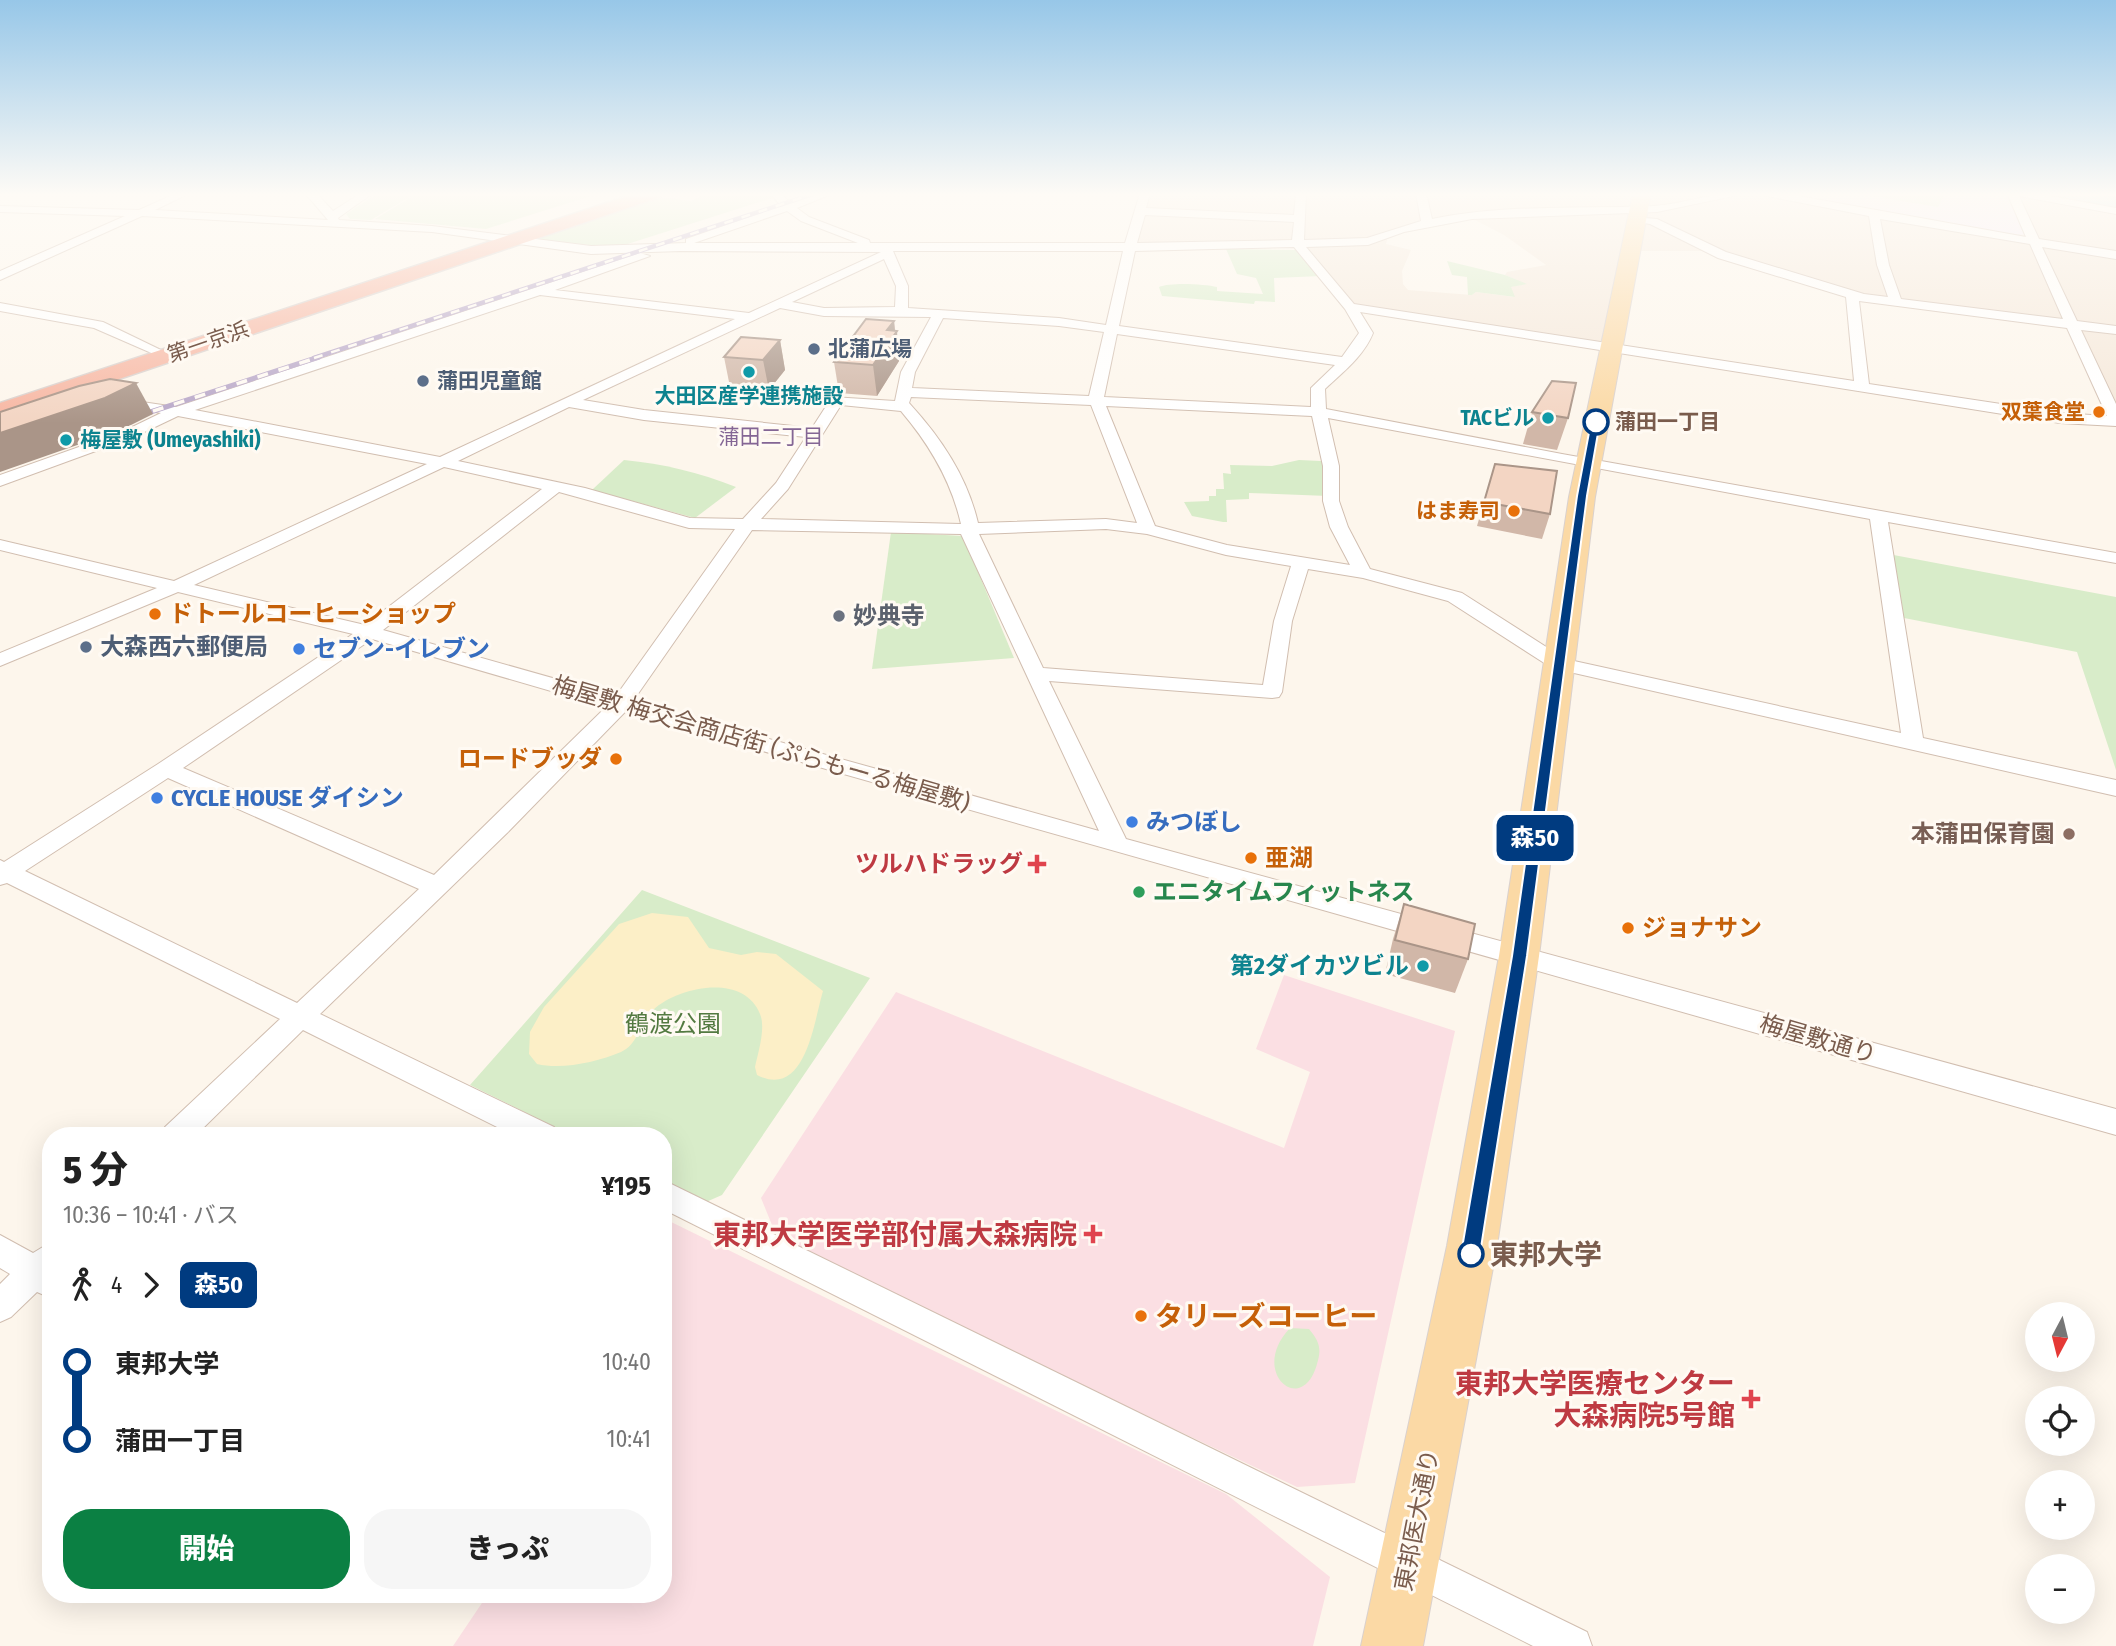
<!DOCTYPE html>
<html lang="ja">
<head>
<meta charset="utf-8">
<style>
  body { margin:0; font-family:"Fira Sans Condensed","Noto Sans JP",sans-serif; background:#f6f6f6; color:#222; height:100vh; display:flex; flex-direction:column; font-size:26px; white-space:nowrap }
  * { box-sizing:border-box; margin:0 }
  p { font-size:23px; color:#767676 }
  .icon { flex:none; width:38px; height:38px; fill:none; stroke:currentColor; stroke-width:2; stroke-linecap:round; stroke-linejoin:round }
  .map { position:relative; flex:1; overflow:hidden }
  .details { position:absolute; left:42px; top:1127px; width:630px; height:476px; display:flex; flex-direction:column; background:#fff; border-radius:28px; box-shadow:0 7px 28px #0002 }
  .details>* { flex:none }
  .badge { padding:0 14px; border-radius:10px; font-size:24px; line-height:46px }
  .needle { width:46px; rotate:187deg }
  .buttons { position:absolute; left:2025px; top:1302px; display:grid; gap:14px }
  .buttons a { display:grid; place-items:center; width:70px; height:70px; border-radius:50%; background:#fff; box-shadow:0 7px 28px #0002; font-size:35px }
  .map>.badge { position:absolute; translate:-50% -50%; box-shadow:0 0 0 4px #fff }
  .legs { display:flex; align-items:center; gap:10px; height:77px; padding:0 21px; font-size:23px }
  .legs p { margin-inline-start:auto }
  .summary { display:flex; align-items:center; justify-content:space-between; height:119px; padding:0 21px }
  h1 { font-size:38px; font-weight:800; line-height:52px }
  .action { display:flex; gap:14px; margin-top:auto; padding:14px 21px }
  .action a { flex:1; height:80px; border-radius:28px; background:#0b8043; color:#fff; font-size:28px; font-weight:800; line-height:80px; text-align:center }
  .action a+a { background:#f6f6f6; color:#222 }
  ul { padding:0 21px; list-style:none }
  li { display:flex; align-items:center; gap:24px; height:77px; font-size:26px }
  li i { display:grid; place-items:center; width:10px; height:100%; margin:0 9px; background:currentColor }
  li i::after { content:''; width:18px; height:18px; margin:-9px; border:5px solid; border-radius:50%; background:#fff }
  li p { margin-inline-start:auto }
  li:first-child i { background:linear-gradient(#0000 50%,currentColor 0) }
  li:last-child i { background:linear-gradient(currentColor 50%,#0000 0) }
  .map>svg:first-child { display:block }
  .residential { fill:#f5e8da; fill-rule:evenodd }
  .education { fill:#f3e8fa }
  .medical { fill:#fbdfe3 }
  .green { fill:#d8ecc9 }
  .sand { fill:#fcefc7 }
  .water { fill:#bfe3e8; stroke:#a5d3da; stroke-width:2 }
  .lines { fill:none; stroke-linecap:round; stroke-linejoin:round }
  .street-casing { stroke:#d1beb0; stroke-width:2 }
  .primary-casing { stroke:#dad1cd; stroke-width:2 }
  .highway-casing { stroke:#dad1cd; stroke-width:3 }
  .street { fill:#fff; fill-rule:evenodd }
  .primary { fill:#fbd9a5; fill-rule:evenodd }
  .highway { fill:#f7b7a3; fill-rule:evenodd }
  .rail-far1-casing { stroke:#b9a8c9; stroke-width:4.5 }
  .rail-casing { stroke:#b9a8c9; stroke-width:5 }
  .rail-far1 { stroke:#fffaf3; stroke-width:2.5; stroke-dasharray:9; stroke-linecap:butt }
  .rail { stroke:#fffaf3; stroke-width:3.5; stroke-dasharray:11; stroke-linecap:butt }
  .wall { fill:#d1b7a8 }
  .shaded-wall { fill:#aa9588 }
  .building { fill:#f3d5c3; stroke:#aa9588; stroke-width:2 }
  .line-1 { fill:#003b80; stroke:#fff; stroke-width:2 }
  .service-dot { fill:#5c6f8a; stroke:#fffaf3; stroke-width:2.5 }
  .culture-dot { fill:#0f9aa8; stroke:#fffaf3; stroke-width:2.5 }
  .food-dot { fill:#e8710a; stroke:#fffaf3; stroke-width:2.5 }
  .stop-1-dot { fill:#fff; stroke:#003b80; stroke-width:3.5 }
  .worship-dot { fill:#6b7280; stroke:#fffaf3; stroke-width:2.5 }
  .shop-dot { fill:#3f7fe0; stroke:#fffaf3; stroke-width:2.5 }
  .education-dot { fill:#8d6e63; stroke:#fffaf3; stroke-width:2.5 }
  .health-dot { fill:#e0444e; stroke:#fffaf3; stroke-width:2.5 }
  .leisure-dot { fill:#2e9e5b; stroke:#fffaf3; stroke-width:2.5 }
  .labels { text-anchor:middle; stroke-width:6; stroke-linejoin:round; paint-order:stroke }
  .far-street-label { font-size:21px; fill:#7a5c4d; stroke:#fffaf3 }
  .far-service-label { font-size:21px; font-weight:bold; fill:#4e5e75; stroke:#fffaf3; text-anchor:start }
  .far-culture-label { font-size:21px; font-weight:bold; fill:#0d838f; stroke:#fffaf3 }
  .far-food-label { font-size:21px; font-weight:bold; fill:#c56008; stroke:#fffaf3; text-anchor:end }
  .far-stop-label { font-size:21px; font-weight:bold; fill:#7a5c4d; stroke:#fffaf3; text-anchor:start }
  .far-neighbourhood-label { font-size:21px; fill:#846695; stroke:#fffaf3 }
  .food-label { font-size:24px; font-weight:bold; fill:#c56008; stroke:#fffaf3; text-anchor:start }
  .worship-label { font-size:24px; font-weight:bold; fill:#5b616d; stroke:#fffaf3; text-anchor:start }
  .service-label { font-size:24px; font-weight:bold; fill:#4e5e75; stroke:#fffaf3; text-anchor:start }
  .shop-label { font-size:24px; font-weight:bold; fill:#366cbe; stroke:#fffaf3; text-anchor:start }
  .street-label { font-size:24px; fill:#7a5c4d; stroke:#fffaf3 }
  .education-label { font-size:24px; font-weight:bold; fill:#785e54; stroke:#fffaf3; text-anchor:end }
  .health-label { font-size:24px; font-weight:bold; fill:#be3a42; stroke:#fffaf3; text-anchor:end }
  .leisure-label { font-size:24px; font-weight:bold; fill:#27864d; stroke:#fffaf3; text-anchor:start }
  .culture-label { font-size:24px; font-weight:bold; fill:#0d838f; stroke:#fffaf3; text-anchor:end }
  .park-label { font-size:24px; fill:#537a41; stroke:#fffaf3 }
  .near-health-label { font-size:28px; font-weight:bold; fill:#be3a42; stroke:#fffaf3; text-anchor:end }
  .near-stop-label { font-size:28px; font-weight:bold; fill:#7a5c4d; stroke:#fffaf3; text-anchor:start }
  .near-food-label { font-size:28px; font-weight:bold; fill:#c56008; stroke:#fffaf3; text-anchor:start }
</style>
</head>
<body>
<div class="map">
<svg width="2116" height="1646" viewBox="0 0 2116 1646">
  <rect width="100%" height="100%" fill="#fdf6ec"/>
  <path class="residential" d="M 1146,193 L 1779,193 L 1828,204 L 2029,193 L 2116,209 L 2116,416 L 2073,325 L 1894,304 L 1708,251 L 1627,251 L 1606,349 L 1351,307 L 1299,244 L 1129,248 ZM 1473,219 L 1504,235 L 1546,265 L 1507,272 L 1505,275 L 1525,284 L 1510,287 L 1514,297 L 1476,292 L 1472,295 L 1408,290 L 1403,284 L 1402,271 L 1411,250 L 1386,244 L 1388,236 Z"/>
  <path class="education" d="M 1779,193 L 2004,193 L 2008,195 L 2024,235 L 1958,228 Z"/>
  <g class="medical">
    <path d="M 1284,975 L 1455,1031 L 1355,1483 L 1297,1487 L 779,1242 L 761,1198 L 896,992 L 1284,1148 L 1310,1072 L 1256,1049 Z"/>
    <path d="M 663,1218 L 1226,1494 L 1330,1577 L 1313,1646 L 453,1646 L 488,1594 L 663,1594 Z"/>
  </g>
  <g class="green">
    <path d="M 378,193 L 416,193 L 371,220 L 350,219 L 346,214 Z"/>
    <path d="M 418,193 L 600,193 L 486,229 L 375,219 Z"/>
    <path d="M 707,193 L 768,193 L 775,197 L 615,248 L 538,239 L 660,197 L 691,201 Z"/>
    <path d="M 1853,193 L 1946,193 L 1938,207 Z"/>
    <path d="M 1226,249 L 1296,250 L 1321,276 L 1274,278 L 1275,302 L 1255,301 L 1254,304 L 1162,296 L 1159,287 C 1170,282 1205,284 1217,287 L 1217,291 L 1263,294 L 1256,278 L 1237,274 Z"/>
    <path d="M 1447,261 L 1505,275 L 1527,284 L 1511,287 L 1515,297 L 1476,292 L 1472,295 L 1468,295 L 1467,277 L 1452,275 Z"/>
    <path d="M 624,460 C 664,464 698,472 736,487 L 695,518 L 592,490 Z"/>
    <path d="M 1299,460 L 1321,461 L 1328,465 L 1328,496 L 1249,493 L 1249,499 L 1226,500 L 1227,522 L 1223,522 L 1192,516 L 1184,502 L 1209,501 L 1209,496 L 1216,496 L 1216,489 L 1224,489 L 1223,473 L 1231,474 L 1230,465 L 1272,466 Z"/>
    <path d="M 891,532 L 963,536 L 1014,658 L 872,669 Z"/>
    <path d="M 1883,553 L 2116,597 L 2116,770 L 2077,652 L 1894,616 Z"/>
    <path d="M 642,890 L 870,978 L 722,1195 L 706,1202 L 663,1181 L 663,1136 L 573,1136 L 470,1085 Z"/>
    <path d="M 1290,1328 L 1309,1329 C 1319,1341 1322,1348 1317,1364 C 1302,1418 1248,1372 1290,1328 Z"/>
  </g>
  <path class="sand" d="M 652,913 L 688,917 L 709,948 L 741,955 L 757,952 L 776,954 L 823,991 C 814,1020 806,1100 757,1075 L 755,1067 C 758,1053 766,1028 760,1014 C 744,973 679,986 653,1010 C 640,1021 639,1044 621,1052 C 597,1062 562,1070 537,1064 L 529,1054 L 530,1032 L 544,1007 L 619,924 Z"/>
  <path class="water" d="M 2029,193 L 2092,193 L 2116,197 L 2116,209 Z"/>
  <g class="lines">
    <g class="street-casing">
      <g id="street">
        <path d="M 177,193 L 190,193 L 155,210 L 328,220 L 305,193 L 316,193 L 333,211 L 361,193 L 373,193 L 338,218 L 339,220 L 432,226 L 591,246 L 686,243 L 686,239 L 781,206 L 770,193 L 781,193 L 790,203 L 820,193 L 834,193 L 797,208 L 809,217 L 869,240 L 870,243 L 1125,243 L 1140,193 L 1150,193 L 1146,208 L 1294,215 L 1296,193 L 1306,193 L 1304,240 L 1367,238 L 1421,221 L 1416,193 L 1426,193 L 1432,219 C 1504,204 1580,209 1654,206 C 1683,204 1710,193 1739,193 L 1738,195 L 1657,212 L 1472,219 L 1404,232 L 1368,245 L 1306,247 L 1354,304 L 1854,381 L 1846,297 L 1718,258 L 1650,224 L 1632,221 L 1632,217 L 1657,219 L 1726,252 L 1864,294 L 1888,297 L 1877,265 L 1869,216 L 1767,196 L 1762,193 L 1782,193 L 2026,237 L 2007,193 L 2034,193 L 2116,208 L 2116,214 L 2019,196 L 2039,239 L 2116,251 L 2116,259 L 2042,247 L 2077,321 L 2116,326 L 2116,334 L 2081,330 L 2116,404 L 2116,426 L 2060,423 L 1360,312 L 1373,333 C 1364,356 1343,372 1325,389 L 1326,409 L 1562,454 L 2116,553 L 2116,563 L 1888,522 L 1923,738 L 2116,780 L 2116,796 L 1552,668 L 1448,601 L 1363,578 L 1308,569 L 1292,621 L 1282,692 L 1279,697 L 1272,698 L 1049,681 L 1126,839 L 2116,1109 L 2116,1135 L 625,712 L 507,833 L 320,1014 L 554,1127 L 558,1136 L 515,1136 L 303,1030 L 195,1136 L 161,1136 L 165,1127 L 280,1019 L 7,883 L 0,885 L 0,860 L 4,862 L 158,764 L 353,634 L 178,592 L 0,666 L 0,653 L 157,588 L 0,550 L 0,540 L 174,581 L 427,464 L 178,416 L 134,437 L 0,486 L 0,475 L 124,431 L 161,413 L 115,404 L 113,401 L 115,398 L 176,407 L 640,253 L 650,256 L 555,290 L 749,313 L 881,252 L 681,251 L 591,254 L 432,232 L 142,216 L 0,280 L 0,271 L 125,216 L 0,212 L 0,206 L 139,210 ZM 787,211 L 801,221 L 858,243 L 694,243 ZM 1145,215 L 1294,222 L 1292,240 L 1137,243 ZM 1880,219 L 2030,244 L 2063,319 L 1901,299 L 1889,265 ZM 1294,247 L 1345,309 L 1359,333 L 1342,357 L 1119,326 L 1135,251 ZM 893,251 L 1123,251 L 1106,325 L 1059,318 L 908,308 L 908,286 ZM 884,259 L 896,286 L 895,307 L 824,308 L 792,302 ZM 540,295 L 735,319 L 440,457 L 195,410 ZM 1859,301 L 2067,328 L 2107,416 L 2060,413 L 1869,384 ZM 780,308 L 824,316 L 931,317 L 901,372 L 895,401 L 832,397 L 812,428 L 644,410 L 583,400 ZM 943,318 L 1059,326 L 1104,332 L 1089,396 L 912,388 L 915,372 ZM 1117,334 L 1335,365 L 1311,388 L 1311,407 L 1104,397 ZM 911,397 L 1091,405 L 1137,523 L 1106,519 L 978,523 C 967,476 941,438 909,403 ZM 841,405 L 901,411 C 929,444 951,480 961,524 L 761,519 L 788,489 ZM 1106,406 L 1312,416 L 1323,466 L 1323,501 L 1330,527 L 1350,565 L 1227,545 L 1155,526 ZM 569,407 L 644,420 L 806,437 L 776,483 L 743,519 L 690,518 L 585,488 L 458,461 ZM 1328,418 L 1870,519 L 1901,733 L 1565,659 L 1462,593 L 1370,569 L 1348,527 L 1339,501 L 1339,466 ZM 444,467 L 542,489 L 365,625 L 194,585 ZM 559,492 L 689,528 L 735,529 L 616,696 L 383,630 ZM 1106,529 L 1147,534 L 1226,555 L 1291,566 L 1274,621 L 1263,685 L 1043,668 L 979,534 ZM 752,530 L 961,534 L 1099,831 L 633,701 ZM 372,639 L 606,707 L 434,875 L 183,768 ZM 168,778 L 419,889 L 297,1003 L 25,871 Z"/>
        <path d="M 0,303 L 103,322 L 163,351 L 156,355 L 94,328 L 0,311 Z"/>
        <path d="M 663,1180 L 1587,1632 L 1592,1646 L 1533,1646 L 663,1209 Z"/>
        <path d="M 0,1235 L 33,1253 L 51,1242 L 51,1298 L 37,1292 L 11,1317 L 0,1322 L 0,1284 L 10,1274 L 0,1268 Z"/>
      </g>
    </g>
    <g class="primary-casing">
      <path id="primary" d="M 1633,193 L 1651,193 L 1595,497 L 1539,956 L 1497,1246 L 1423,1646 L 1361,1646 L 1447,1246 L 1499,956 L 1569,497 Z"/>
    </g>
    <g class="highway-casing">
      <path id="highway" d="M 637,193 L 663,193 L 660,197 L 0,419 L 0,403 Z"/>
    </g>
    <use href="#street" class="street"/>
    <use href="#primary" class="primary"/>
    <use href="#highway" class="highway"/>
    <g class="rail-far1-casing">
      <path id="rail-far1" d="M 314,358 L 816,193"/>
    </g>
    <g class="rail-casing">
      <path id="rail" d="M 132,418 L 319,357"/>
    </g>
    <use href="#rail-far1" class="rail-far1"/>
    <use href="#rail" class="rail"/>
  </g>
  <g class="wall">
    <path d="M 894,321 L 899,361 L 877,396 L 839,393 L 834,362 Z"/>
    <path d="M 780,340 L 785,370 L 769,390 L 730,387 L 724,357 Z"/>
    <path d="M 1532,412 L 1568,418 L 1557,450 L 1523,444 Z"/>
    <path d="M 1484,502 L 1550,514 L 1542,539 L 1477,526 Z"/>
    <path d="M 1404,904 L 1468,959 L 1455,993 L 1385,974 L 1393,939 Z"/>
  </g>
  <g class="shaded-wall">
    <path d="M 894,321 L 895,333 L 897,331 L 899,361 L 877,396 L 873,365 L 887,330 Z"/>
    <path d="M 780,340 L 785,370 L 769,390 L 763,360 Z"/>
    <path d="M 136,383 L 153,414 L 123,429 L 0,472 L 0,433 Z"/>
  </g>
  <g class="building">
    <path d="M 866,319 L 894,321 L 887,330 L 897,331 L 873,365 L 834,362 Z"/>
    <path d="M 741,337 L 780,340 L 763,360 L 724,357 Z"/>
    <path d="M 110,379 L 136,383 L 105,398 L 0,433 L 0,412 L 79,386 Z"/>
    <path d="M 1552,381 L 1576,383 L 1568,418 L 1532,412 Z"/>
    <path d="M 1495,464 L 1557,471 L 1550,514 L 1484,502 Z"/>
    <path d="M 1404,904 L 1475,924 L 1468,959 L 1395,940 Z"/>
  </g>
  <linearGradient id="sky" x2="0" y2="1"><stop stop-color="#97c7e8"/><stop offset="0.46" stop-color="#fefbf6"/><stop offset="1" stop-color="#fefbf6" stop-opacity="0"/></linearGradient>
  <rect width="2116" height="423" fill="url(#sky)"/>
  <path class="line-1" d="M 1596,419 L 1600,422 L 1587,496 L 1527,956 L 1480,1254 L 1477,1260 L 1471,1263 L 1464,1260 L 1461,1254 L 1512,956 L 1577,496 L 1591,422 Z"/>
  <g class="service-dot">
    <circle cx="814" cy="349" r="7"/>
    <circle cx="423" cy="381" r="7"/>
    <circle cx="86" cy="647" r="7"/>
  </g>
  <g class="culture-dot">
    <circle cx="749" cy="372" r="7"/>
    <circle cx="1548" cy="418" r="7"/>
    <circle cx="66" cy="440" r="7"/>
    <circle cx="1423" cy="966" r="7"/>
  </g>
  <g class="food-dot">
    <circle cx="2099" cy="412" r="7"/>
    <circle cx="1514" cy="511" r="7"/>
    <circle cx="155" cy="614" r="7"/>
    <circle cx="616" cy="759" r="7"/>
    <circle cx="1251" cy="858" r="7"/>
    <circle cx="1628" cy="928" r="7"/>
    <circle cx="1141" cy="1316" r="7"/>
  </g>
  <g class="stop-1-dot">
    <circle cx="1596" cy="422" r="12"/>
    <circle cx="1471" cy="1254" r="12"/>
  </g>
  <circle class="worship-dot" cx="839" cy="616" r="7"/>
  <g class="shop-dot">
    <circle cx="299" cy="649" r="7"/>
    <circle cx="157" cy="798" r="7"/>
    <circle cx="1132" cy="822" r="7"/>
  </g>
  <circle class="education-dot" cx="2069" cy="834" r="7"/>
  <g class="health-dot">
    <path d="M1033.5 853.5h7v7h7v7h-7v7h-7v-7h-7v-7h7z"/>
    <path d="M1089.5 1223.5h7v7h7v7h-7v7h-7v-7h-7v-7h7z"/>
    <path d="M1747.5 1388.5h7v7h7v7h-7v7h-7v-7h-7v-7h7z"/>
  </g>
  <circle class="leisure-dot" cx="1139" cy="892" r="7"/>
  <g class="labels">
    <g class="far-street-label">
      <text transform="translate(208 342) rotate(-19)" y="7">第一京浜</text>
    </g>
    <g class="far-service-label">
      <text x="828" y="356">北蒲広場</text>
      <text x="437" y="388">蒲田児童館</text>
    </g>
    <g class="far-culture-label">
      <text x="749" y="403">大田区産学連携施設</text>
      <text x="1534" y="425" text-anchor="end">TACビル</text>
      <text x="80" y="447" text-anchor="start">梅屋敷 (Umeyashiki)</text>
    </g>
    <g class="far-food-label">
      <text x="2085" y="419">双葉食堂</text>
      <text x="1500" y="518">はま寿司</text>
    </g>
    <g class="far-stop-label">
      <text x="1615" y="429">蒲田一丁目</text>
    </g>
    <g class="far-neighbourhood-label">
      <text x="771" y="444">蒲田二丁目</text>
    </g>
    <g class="food-label">
      <text x="169" y="622">ドトールコーヒーショップ</text>
      <text x="602" y="767" text-anchor="end">ロードブッダ</text>
      <text x="1265" y="866">亜湖</text>
      <text x="1642" y="936">ジョナサン</text>
    </g>
    <g class="worship-label">
      <text x="853" y="624">妙典寺</text>
    </g>
    <g class="service-label">
      <text x="100" y="655">大森西六郵便局</text>
    </g>
    <g class="shop-label">
      <text x="313" y="657">セブン-イレブン</text>
      <text x="171" y="806">CYCLE HOUSE ダイシン</text>
      <text x="1146" y="830">みつぼし</text>
    </g>
    <g class="street-label">
      <text transform="translate(761 744) rotate(16)" y="8">梅屋敷 梅交会商店街 (ぷらもーる梅屋敷)</text>
      <text transform="translate(1818 1039) rotate(16)" y="8">梅屋敷通り</text>
      <text transform="translate(1417 1520) rotate(-79)" y="8">東邦医大通り</text>
    </g>
    <g class="education-label">
      <text x="2055" y="842">本蒲田保育園</text>
    </g>
    <g class="health-label">
      <text x="1023" y="872">ツルハドラッグ</text>
    </g>
    <g class="leisure-label">
      <text x="1153" y="900">エニタイムフィットネス</text>
    </g>
    <g class="culture-label">
      <text x="1409" y="974">第2ダイカツビル</text>
    </g>
    <g class="park-label">
      <text x="673" y="1032">鶴渡公園</text>
    </g>
    <g class="near-health-label">
      <text x="1077" y="1244">東邦大学医学部付属大森病院</text>
      <text x="1735" y="1393">東邦大学医療センター<tspan x="1735" dy="32">大森病院5号館</tspan></text>
    </g>
    <g class="near-stop-label">
      <text x="1490" y="1264">東邦大学</text>
    </g>
    <g class="near-food-label">
      <text x="1155" y="1326">タリーズコーヒー</text>
    </g>
  </g>
</svg>
<div class="buttons">
<a><svg class="needle" viewBox="-14 -14 28 28"><path d="M0-13l5 13h-10z" fill="#e53935"/><path d="M0 13l5-13h-10z" fill="#767676"/></svg></a>
<a><svg class="icon" aria-label="locate" viewBox="0 0 24 24"><circle cx="12" cy="12" r="6"/><path d="M12 2v4M12 18v4M2 12h4M18 12h4"/></svg></a>
<a>+</a>
<a>−</a>
</div>
<b class="badge" style="left:1535px;top:838px;background:#003b80;color:#fff">森50</b>
<section class="details">
<div class="summary"><div><h1>5 分</h1><p>10:36 – 10:41 · バス</p></div><b>¥195</b></div>
<div class="legs"><svg class="icon" aria-label="walk" viewBox="0 0 24 24"><circle cx="13" cy="4" r="2"/><path d="M13 8l-2 6 4 7M11 14l-3 7M7 12l3-4h3l4 4"/></svg>4<svg class="icon" aria-label="forward" viewBox="0 0 24 24"><path d="M9 5l7 7-7 7"/></svg><b class="badge" style="background:#003b80;color:#fff">森50</b></div>
<ul>
<li><i style="color:#003b80"></i><b>東邦大学</b><p>10:40</p></li>
<li><i style="color:#003b80"></i><b>蒲田一丁目</b><p>10:41</p></li>
</ul>
<div class="action"><a>開始</a><a>きっぷ</a></div>
</section>
</div>
</body>
</html>
